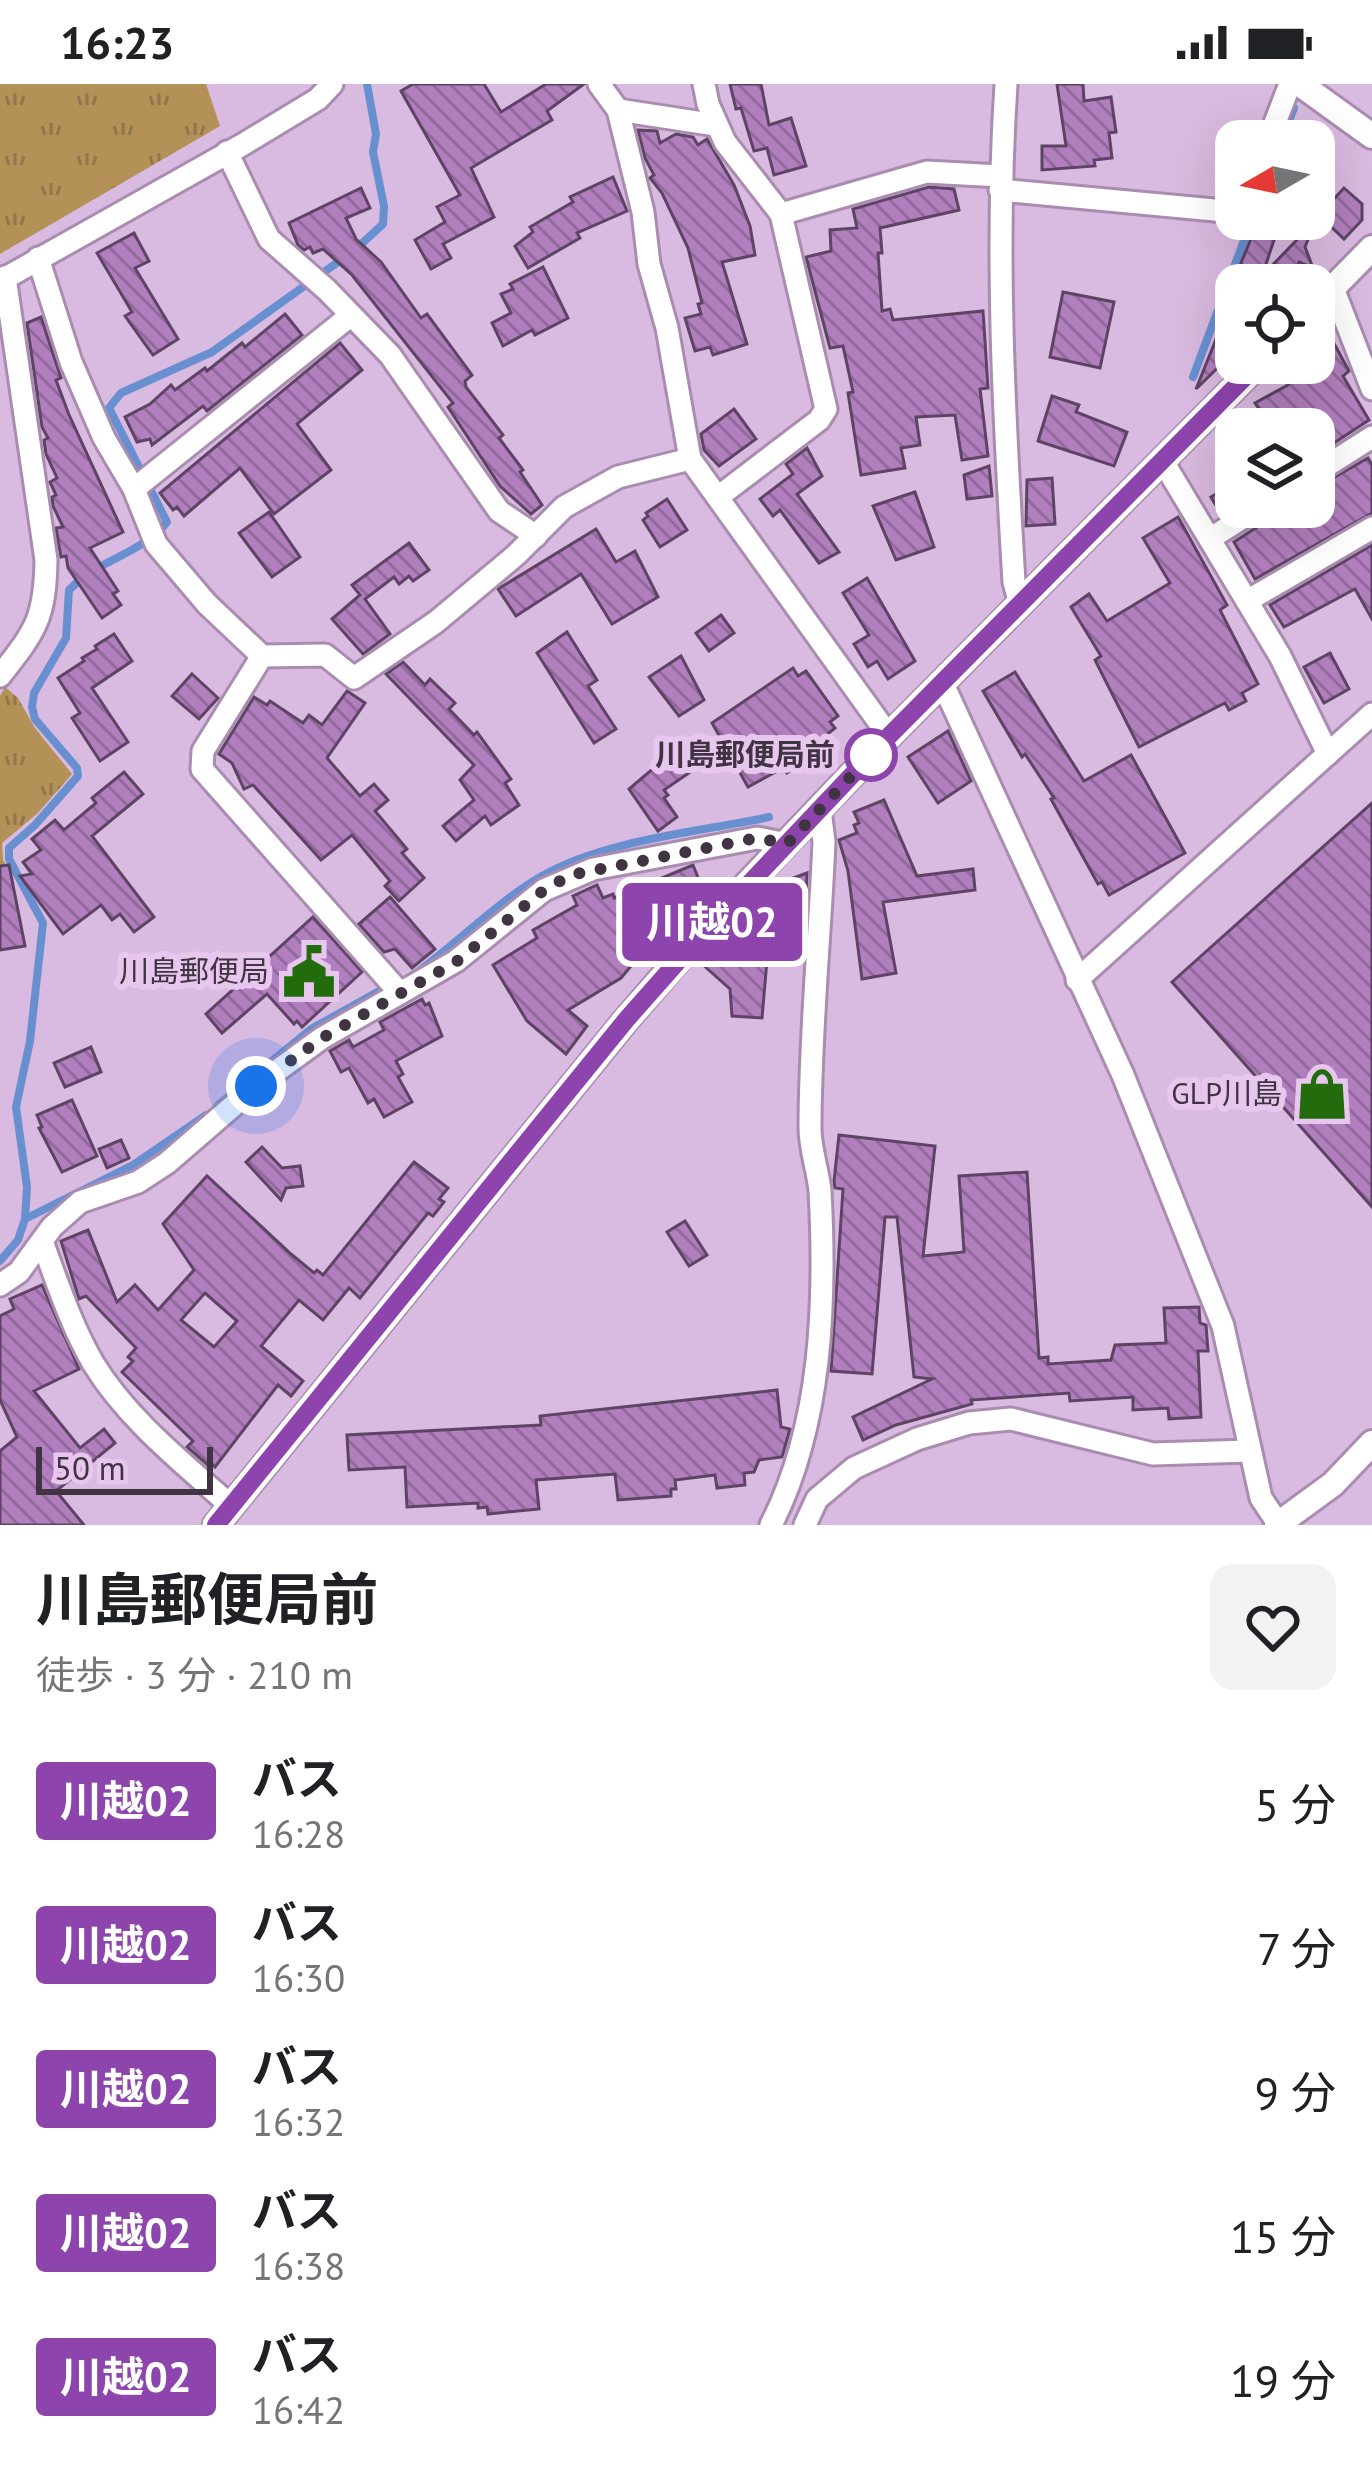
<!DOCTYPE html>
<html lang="ja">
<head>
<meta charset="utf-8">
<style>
  body { margin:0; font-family:"PT Sans","Noto Sans JP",sans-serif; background:#f2f2f2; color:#202124; height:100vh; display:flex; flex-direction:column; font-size:45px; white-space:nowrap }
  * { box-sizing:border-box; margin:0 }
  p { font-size:39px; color:#757577 }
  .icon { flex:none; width:66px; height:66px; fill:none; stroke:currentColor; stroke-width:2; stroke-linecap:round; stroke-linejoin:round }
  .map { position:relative; height:1441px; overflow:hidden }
  .panel { display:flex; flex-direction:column; background:#fff; flex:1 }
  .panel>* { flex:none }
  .badge { padding:0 24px; border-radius:9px; font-size:42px; line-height:78px }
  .needle { width:78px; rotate:261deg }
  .fabs { position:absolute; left:1215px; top:36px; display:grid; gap:24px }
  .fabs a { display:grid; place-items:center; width:120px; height:120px; border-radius:24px; background:#fff; box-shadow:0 12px 48px #0002; font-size:60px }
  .scale { position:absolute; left:36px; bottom:30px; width:177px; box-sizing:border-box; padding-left:12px; border:6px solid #403342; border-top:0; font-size:33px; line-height:42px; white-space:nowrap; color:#403342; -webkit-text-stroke:9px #e7c7ed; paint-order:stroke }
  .you { position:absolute; width:60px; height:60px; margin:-30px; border:9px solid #fff; border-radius:50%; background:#1a73e8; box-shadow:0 0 0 18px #1a73e833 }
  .map>.badge { position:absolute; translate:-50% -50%; box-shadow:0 0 0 6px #fff }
  .round { display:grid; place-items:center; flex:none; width:126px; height:126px; border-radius:24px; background:#f2f2f2 }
  .headline { display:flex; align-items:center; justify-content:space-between; height:204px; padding:0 36px }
  h1 { font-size:57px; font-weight:700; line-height:90px }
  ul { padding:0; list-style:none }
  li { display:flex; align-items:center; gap:36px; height:144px; padding:0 36px }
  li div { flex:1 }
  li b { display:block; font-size:45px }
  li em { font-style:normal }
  li .badge { min-width:132px; font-weight:700; text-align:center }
  .status { display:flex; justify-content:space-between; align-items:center; height:84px; padding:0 60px; background:#fff; direction:ltr }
  .status svg { height:33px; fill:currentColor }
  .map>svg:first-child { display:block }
  .grass { fill:url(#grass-tufts) }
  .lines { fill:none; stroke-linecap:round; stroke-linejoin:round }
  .stream { stroke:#6890d1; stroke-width:8 }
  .building { fill:url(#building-back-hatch); stroke:#5e4464; stroke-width:3; fill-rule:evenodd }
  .minor-casing { stroke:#aa8cb0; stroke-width:27 }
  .tertiary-casing { stroke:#aa8cb0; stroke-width:30 }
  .minor { stroke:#fff; stroke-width:21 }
  .tertiary { stroke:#fff; stroke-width:24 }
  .line-casing { stroke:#fff; stroke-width:27 }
  .line { stroke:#8e44ad; stroke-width:18 }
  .walk { stroke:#403342; stroke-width:12; stroke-dasharray:0 21.6 }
  .stop-dot { fill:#fff; stroke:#8e44ad; stroke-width:6 }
  .labels { text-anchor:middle; stroke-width:12; stroke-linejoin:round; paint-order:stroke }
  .stop-label { font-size:30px; font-weight:bold; fill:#403342; stroke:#e7c7ed; text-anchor:end }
  .poi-label { font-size:30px; fill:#403342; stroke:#e7c7ed; text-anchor:end }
</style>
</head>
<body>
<div class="status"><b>16:23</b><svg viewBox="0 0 49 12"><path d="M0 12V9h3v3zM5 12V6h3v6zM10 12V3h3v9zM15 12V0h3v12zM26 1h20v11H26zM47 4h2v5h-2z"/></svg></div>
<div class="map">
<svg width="1372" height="1441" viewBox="0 0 1372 1441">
  <defs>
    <pattern id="grass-tufts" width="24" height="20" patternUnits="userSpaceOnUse" patternTransform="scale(3)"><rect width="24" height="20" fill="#b39157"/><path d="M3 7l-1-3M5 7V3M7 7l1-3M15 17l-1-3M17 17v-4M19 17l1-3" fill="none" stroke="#93774a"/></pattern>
    <pattern id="building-back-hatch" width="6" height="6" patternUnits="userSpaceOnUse" patternTransform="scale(3)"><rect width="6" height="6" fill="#b27fbe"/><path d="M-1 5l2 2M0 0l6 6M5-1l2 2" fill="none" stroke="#92699c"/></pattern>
  </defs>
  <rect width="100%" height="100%" fill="#d9bae0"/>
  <g class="grass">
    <path d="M 0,0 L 206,0 L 220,42 L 0,170 Z"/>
    <path d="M 5,603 L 18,614 L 35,644 L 72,690 L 38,729 L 2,759 L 3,776 L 10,789 L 0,792 L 0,612 Z"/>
  </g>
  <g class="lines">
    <g class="stream">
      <path d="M 1281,57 L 1294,24"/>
      <path d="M 357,164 L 383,140 L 384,122 L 373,68 L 376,50 L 367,0"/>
      <path d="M 1193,293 L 1252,135"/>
      <path d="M 97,484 C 120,472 151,459 167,438 L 109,324 L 121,309 L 212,268 L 345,173"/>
      <path d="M 416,889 C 459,858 497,818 542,792 C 604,756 699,748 769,733"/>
      <path d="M 218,1021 L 311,945 L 392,900"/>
      <path d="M 25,1135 L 27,1103 L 16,1023 L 30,957 L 43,839 L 9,775 L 9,764 L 35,741 L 78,692 L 77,684 L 35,635 L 32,623 L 34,609 L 66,554 L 69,506 L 84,492"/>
      <path d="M 0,1177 L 18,1156 L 25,1135 L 133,1081 L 206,1031"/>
    </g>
  </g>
  <g class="building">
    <path d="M 413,0 L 484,0 L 501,28 L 546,0 L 584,0 L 547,27 L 552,36 L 471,84 L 494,133 L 443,160 L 451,174 L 431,185 L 415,156 L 445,138 L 437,123 L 460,111 L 401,7 Z"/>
    <path d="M 730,0 L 761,0 L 769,41 L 791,34 L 806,82 L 774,91 L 767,64 L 754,67 L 741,24 L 736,25 Z"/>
    <path d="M 1057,0 L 1083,0 L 1084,17 L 1111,13 L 1116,48 L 1109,49 L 1112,74 L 1094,76 L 1095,82 L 1042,86 L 1042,62 L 1066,62 Z"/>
    <path d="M 638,46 L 657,47 L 660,59 L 676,50 L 693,53 L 698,61 L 707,55 L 734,101 L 750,142 L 755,171 L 722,178 L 747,260 L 713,271 L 710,263 L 695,267 L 685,234 L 701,230 L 698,220 L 702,219 L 688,164 L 662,109 L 650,94 L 654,91 L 645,74 Z"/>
    <path d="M 613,93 L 627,127 L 577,149 L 580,154 L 528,184 L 515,162 L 533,148 L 530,143 L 573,118 L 570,113 Z"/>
    <path d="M 929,103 L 954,105 L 959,126 L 880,144 L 882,169 L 878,169 L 882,227 L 890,225 L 893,236 L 983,227 L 988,304 L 980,305 L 988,372 L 962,376 L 955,331 L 916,333 L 920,361 L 901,364 L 905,384 L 861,391 L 848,309 L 853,308 L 843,262 L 830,264 L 806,173 L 831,167 L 830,146 L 857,144 L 853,125 Z"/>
    <path d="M 361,104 L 370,124 L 346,134 L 356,155 L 381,178 L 421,234 L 427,230 L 472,291 L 465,297 L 466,303 L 503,351 L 499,354 L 523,386 L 520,388 L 542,421 L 531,430 L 500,402 L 448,323 L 453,319 L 352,191 L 323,165 L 313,169 L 310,163 L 304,166 L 298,161 L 289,139 Z"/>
    <path d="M 1344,104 L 1362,120 L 1362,136 L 1344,155 L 1319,131 Z"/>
    <path d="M 1259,135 L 1281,135 L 1262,192 L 1316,136 L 1305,163 L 1313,184 L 1299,178 L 1290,201 L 1247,201 L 1234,196 Z"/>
    <path d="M 134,149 L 149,177 L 135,184 L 178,255 L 153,271 L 125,232 L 132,228 L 97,169 Z"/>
    <path d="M 543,183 L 568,234 L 535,251 L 532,246 L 503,262 L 492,239 L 511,229 L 501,210 L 513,205 L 510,200 Z"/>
    <path d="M 1063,208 L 1114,218 L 1100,284 L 1050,273 Z"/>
    <path d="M 1235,208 L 1236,266 L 1196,305 Z"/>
    <path d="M 285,230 L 302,251 L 207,327 L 203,322 L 152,361 L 150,355 L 137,358 L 125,333 L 150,320 L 171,301 L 175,306 L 205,284 L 207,287 L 242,259 L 245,263 Z"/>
    <path d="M 41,233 L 61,294 L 56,296 L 69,331 L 123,448 L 90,464 L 118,507 L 113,510 L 121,521 L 102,534 L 68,484 L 66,472 L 61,473 L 56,444 L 63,443 L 53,422 L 52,413 L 56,411 L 50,398 L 57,394 L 46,370 L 44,356 L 48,354 L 42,343 L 27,239 Z"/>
    <path d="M 1331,254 L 1349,287 L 1343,292 L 1369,336 L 1314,372 L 1314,345 L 1257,345 L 1249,330 L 1259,325 L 1255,319 L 1288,301 L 1285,295 L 1314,279 L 1314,266 Z"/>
    <path d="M 340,259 L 362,286 L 297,340 L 331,386 L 274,430 L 240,384 L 184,432 L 177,423 L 173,426 L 160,409 Z"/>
    <path d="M 1052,312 L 1079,321 L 1076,328 L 1127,348 L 1114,382 L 1038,357 Z"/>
    <path d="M 734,325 L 756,355 L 719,382 L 704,366 L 701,350 Z"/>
    <path d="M 807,364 L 822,392 L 797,410 L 839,468 L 819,479 L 780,426 L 773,432 L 760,415 L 793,390 L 786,380 Z"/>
    <path d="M 1368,374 L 1372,381 L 1372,429 L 1255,495 L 1234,458 L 1268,436 L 1275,423 L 1314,423 L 1314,405 Z"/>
    <path d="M 989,382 L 992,412 L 967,415 L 964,391 Z"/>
    <path d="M 1052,394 L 1055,440 L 1026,442 L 1027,396 Z"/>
    <path d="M 1236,398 L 1236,420 L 1221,430 L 1211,413 Z"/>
    <path d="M 915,408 L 934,463 L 896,476 L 873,422 Z"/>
    <path d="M 667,415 L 687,446 L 660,463 L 643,436 L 648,432 L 646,429 Z"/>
    <path d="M 269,428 L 300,473 L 272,493 L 239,449 Z"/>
    <path d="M 1178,433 L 1227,521 L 1220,526 L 1258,600 L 1242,609 L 1246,617 L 1229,626 L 1225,619 L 1139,663 L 1095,576 L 1101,572 L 1071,523 L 1089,510 L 1107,537 L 1170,499 L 1143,454 Z"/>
    <path d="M 596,445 L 616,478 L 635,467 L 658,513 L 612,540 L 581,490 L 516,532 L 498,505 Z"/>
    <path d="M 409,459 L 429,486 L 413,497 L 409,492 L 399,500 L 394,493 L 365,515 L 390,550 L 363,570 L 332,535 L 360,511 L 352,501 Z"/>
    <path d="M 1372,461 L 1372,535 L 1355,505 L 1284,543 L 1270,521 Z"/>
    <path d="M 867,494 L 915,577 L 888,595 L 877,577 L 868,583 L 854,560 L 869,551 L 843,509 Z"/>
    <path d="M 721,531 L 734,549 L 709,567 L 696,549 Z"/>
    <path d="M 567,548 L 597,596 L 588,602 L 616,645 L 594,659 L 537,569 Z"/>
    <path d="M 114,550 L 132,577 L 92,604 L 128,658 L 100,677 L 72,634 L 80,629 L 58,594 L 84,577 L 82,574 L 97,565 L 95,562 Z"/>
    <path d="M 1330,569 L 1349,605 L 1324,619 L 1304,583 Z"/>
    <path d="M 681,572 L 704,616 L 679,632 L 649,593 Z"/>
    <path d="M 403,578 L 425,601 L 430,595 L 455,619 L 449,625 L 474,651 L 477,648 L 511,695 L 505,699 L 519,721 L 491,741 L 485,732 L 456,757 L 443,742 L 474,716 L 460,696 L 474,681 L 386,590 Z"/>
    <path d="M 793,584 L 798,592 L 806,587 L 838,632 L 830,638 L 835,644 L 804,669 L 807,674 L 787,689 L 783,684 L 748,703 L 712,639 Z"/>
    <path d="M 1015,588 L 1084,697 L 1131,671 L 1185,769 L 1109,811 L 1102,798 L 1098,800 L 1051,715 L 1054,714 L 1025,670 L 1022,673 L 983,607 Z"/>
    <path d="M 192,590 L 218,614 L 199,635 L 172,612 Z"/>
    <path d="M 347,607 L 365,619 L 327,674 L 360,712 L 374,700 L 388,716 L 375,727 L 407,765 L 402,769 L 424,794 L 399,817 L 385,802 L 390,797 L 352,751 L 321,776 L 253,701 L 244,705 L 232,679 L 219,670 L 254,613 L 267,621 L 270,617 L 303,639 L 309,631 L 322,641 Z"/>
    <path d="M 948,647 L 971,697 L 938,719 L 908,673 Z"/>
    <path d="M 681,661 L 696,684 L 664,706 L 668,711 L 664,714 L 677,733 L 658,747 L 629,705 Z"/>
    <path d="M 124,688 L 143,710 L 92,752 L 154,833 L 134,848 L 120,830 L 112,836 L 101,821 L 63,850 L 20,792 L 32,790 L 23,778 L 41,766 L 32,755 L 55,736 L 64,746 L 96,719 L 92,714 Z"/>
    <path d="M 884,716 L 917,792 L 973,785 L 975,806 L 883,818 L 896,889 L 862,895 L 848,787 L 839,756 L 857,749 L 854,741 L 859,739 L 854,728 Z"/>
    <path d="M 1372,719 L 1372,1123 L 1172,898 Z"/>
    <path d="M 9,781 L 25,862 L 0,866 L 0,782 Z"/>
    <path d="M 693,781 L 703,806 L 666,820 L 674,838 L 631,862 L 641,870 L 621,894 L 568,926 L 587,942 L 566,970 L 527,937 L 493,881 L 537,854 L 533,846 L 577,821 L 573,812 L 597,801 L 603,814 L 613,810 L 614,814 Z"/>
    <path d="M 807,789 L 806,814 L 790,820 L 805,837 L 804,846 L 767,876 L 762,934 L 732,932 L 730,905 L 702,880 L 774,801 Z"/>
    <path d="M 390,813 L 435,865 L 412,884 L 395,865 L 384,868 L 359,840 Z"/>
    <path d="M 313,833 L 362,888 L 302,943 L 297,937 L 294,940 L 267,910 L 222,949 L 206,930 Z"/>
    <path d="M 422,915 L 425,921 L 429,919 L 442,952 L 396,977 L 403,990 L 398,993 L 412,1018 L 384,1033 L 374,1015 L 368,1019 L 349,984 L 341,988 L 330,967 L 349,956 L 353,963 L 384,946 L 380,938 Z"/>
    <path d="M 91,963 L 101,988 L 65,1003 L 54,979 Z"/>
    <path d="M 72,1016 L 97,1072 L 62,1088 L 39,1044 L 42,1043 L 37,1031 Z"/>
    <path d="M 839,1051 L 935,1062 L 923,1172 L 964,1168 L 959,1092 L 1027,1088 L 1039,1274 L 1048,1273 L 1048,1280 L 1111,1276 L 1115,1261 L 1166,1259 L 1164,1224 L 1199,1223 L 1200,1239 L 1206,1241 L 1208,1267 L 1198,1267 L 1201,1333 L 1169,1335 L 1168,1324 L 1133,1326 L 1133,1313 L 1070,1317 L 1069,1309 L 971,1316 L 972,1320 L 896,1341 L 863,1356 L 853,1333 L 932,1295 L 914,1293 L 897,1133 L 885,1133 L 872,1290 L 831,1287 L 843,1105 L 835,1104 L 834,1097 Z"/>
    <path d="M 121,1056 L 129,1074 L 107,1084 L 99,1065 Z"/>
    <path d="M 262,1063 L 282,1084 L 300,1082 L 303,1102 L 286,1104 L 281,1116 L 246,1078 Z"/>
    <path d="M 414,1078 L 448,1104 L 439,1115 L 444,1118 L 433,1132 L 428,1129 L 360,1214 L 349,1204 L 323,1236 L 299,1216 L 261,1262 L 303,1297 L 291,1312 L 278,1301 L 215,1383 L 211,1379 L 209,1382 L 187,1363 L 193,1357 L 122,1288 L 133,1277 L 128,1273 L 136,1264 L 86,1212 L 79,1215 L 61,1157 L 88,1146 L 117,1218 L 135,1201 L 158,1226 L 194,1186 L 163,1140 L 207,1092 L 291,1170 L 314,1189 L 317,1186 L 323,1191 ZM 205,1209 L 237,1237 L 214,1263 L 181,1236 Z"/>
    <path d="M 685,1137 L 707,1171 L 689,1182 L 667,1148 Z"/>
    <path d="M 42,1201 L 79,1285 L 34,1307 L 80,1364 L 104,1345 L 115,1359 L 56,1407 L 84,1441 L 0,1441 L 0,1367 L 17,1353 L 0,1316 L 0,1232 L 14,1225 L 10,1215 Z"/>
    <path d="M 777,1306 L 781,1343 L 790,1345 L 782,1373 L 759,1376 L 754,1388 L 744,1389 L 745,1401 L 717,1404 L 715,1391 L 675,1396 L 676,1405 L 671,1405 L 671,1412 L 618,1416 L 615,1390 L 536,1396 L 539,1425 L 488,1430 L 487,1423 L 478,1424 L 478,1419 L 407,1423 L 405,1383 L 349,1386 L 347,1351 L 541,1341 L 540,1332 Z"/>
  </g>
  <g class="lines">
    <g class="minor-casing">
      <g id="minor">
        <path d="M 599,0 L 618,26 L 643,128 L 649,180 L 667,244 L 690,375 L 889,652"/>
        <path d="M 704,0 L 708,20 L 725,58 L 781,130 L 826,325 L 819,336 L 718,413"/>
        <path d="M 1006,0 C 995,167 1004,332 1014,498 L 1020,520"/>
        <path d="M 618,26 L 716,41"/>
        <path d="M 1268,57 L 1290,0"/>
        <path d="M 227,68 L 269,155 L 327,206 L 390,271 L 499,427 L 536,452"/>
        <path d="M 1000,106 L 1236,128"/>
        <path d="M 781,130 L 927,88 L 1000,92"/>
        <path d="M 38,174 L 71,278 L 104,354 L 134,405 L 156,460 L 207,520 L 262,572 L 325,571 L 354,594 L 436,538 L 516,471 L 564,423 L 618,393 L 690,375"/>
        <path d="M 0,197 L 242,61 L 318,15 L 332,0"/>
        <path d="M 1333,204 L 1372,305"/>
        <path d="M 1162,376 L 1280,572 L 1328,670"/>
        <path d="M 1314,390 L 1372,353"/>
        <path d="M 134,405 L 350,232"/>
        <path d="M 1211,454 L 1260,423"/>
        <path d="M 1247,517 L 1372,444"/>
        <path d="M 262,572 L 203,667 L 202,685 L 400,909"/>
        <path d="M 0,592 C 36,546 45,535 46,476 L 5,193"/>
        <path d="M 942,598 L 1123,991 L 1223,1242 L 1261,1414 L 1279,1441"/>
        <path d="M 1077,896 L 1372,630"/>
        <path d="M 42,1157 C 57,1198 71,1241 93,1279 C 127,1335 183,1379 231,1422"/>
        <path d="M 0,1201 L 19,1188 L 52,1143 L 80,1118 L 138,1098 L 167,1079 L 256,1002 L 322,954 L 456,877 L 544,806 L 593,785 L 757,754 L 787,760"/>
        <path d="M 771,1441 C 822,1341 826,1218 820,1107 C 818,1086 810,1065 810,1044 C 810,949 820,853 824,758 L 820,726"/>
        <path d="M 805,1441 L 817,1415 L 854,1384 L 917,1355 L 969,1339 L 1011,1335 L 1153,1370 L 1248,1367"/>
      </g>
    </g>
    <g class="tertiary-casing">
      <g id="tertiary">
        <path d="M 1300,0 L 1372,52"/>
        <path d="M 1314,223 L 1372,164"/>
        <path d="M 216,1441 L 626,936 L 709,840 L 889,652 L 1259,279"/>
        <path d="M 1277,1441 L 1333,1400 L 1372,1359"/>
      </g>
    </g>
    <use href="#minor" class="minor"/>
    <use href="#tertiary" class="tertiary"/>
  </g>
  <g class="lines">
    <g class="line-casing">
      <path id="line" d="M 216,1441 L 626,936 L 710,841 L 889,652 L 1259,279"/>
    </g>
    <use href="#line" class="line"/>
    <path class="walk" d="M 256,1002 L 322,954 L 456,878 L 544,806 L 571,791 L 757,754 L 787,760 L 871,671"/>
  </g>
  <defs>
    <g id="civic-bare" transform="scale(4.14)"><path d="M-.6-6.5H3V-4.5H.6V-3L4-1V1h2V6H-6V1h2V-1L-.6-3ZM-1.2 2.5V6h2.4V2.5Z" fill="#226c0d" stroke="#e7c7ed" stroke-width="2.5" paint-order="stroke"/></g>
    <g id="shop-bare" transform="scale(4.14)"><path d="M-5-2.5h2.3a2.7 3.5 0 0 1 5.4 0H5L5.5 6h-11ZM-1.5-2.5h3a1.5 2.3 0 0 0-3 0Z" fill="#226c0d" stroke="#e7c7ed" stroke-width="2.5" paint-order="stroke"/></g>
  </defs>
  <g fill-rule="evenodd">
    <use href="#civic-bare" x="309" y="888"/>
    <use href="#shop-bare" x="1322" y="1010"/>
  </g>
  <circle class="stop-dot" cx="871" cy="671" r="24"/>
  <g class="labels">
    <g class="stop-label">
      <text x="835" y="681">川島郵便局前</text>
    </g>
    <g class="poi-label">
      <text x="269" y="898">川島郵便局</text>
      <text x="1282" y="1020">GLP川島</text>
    </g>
  </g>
</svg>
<div class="fabs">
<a><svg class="needle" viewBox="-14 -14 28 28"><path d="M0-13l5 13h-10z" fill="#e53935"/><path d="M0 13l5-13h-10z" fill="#757577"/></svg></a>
<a><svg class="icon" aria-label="locate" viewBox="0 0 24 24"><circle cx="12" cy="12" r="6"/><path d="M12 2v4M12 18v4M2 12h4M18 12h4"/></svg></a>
<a><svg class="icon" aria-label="layers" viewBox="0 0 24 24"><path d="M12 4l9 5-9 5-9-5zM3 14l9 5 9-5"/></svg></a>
</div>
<div class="scale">50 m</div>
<div class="you" style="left:256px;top:1002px"></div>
<b class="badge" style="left:712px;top:838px;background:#8e44ad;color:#fff">川越02</b>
</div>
<section class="panel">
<div class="headline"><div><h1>川島郵便局前</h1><p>徒歩 · 3 分 · 210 m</p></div><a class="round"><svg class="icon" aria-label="heart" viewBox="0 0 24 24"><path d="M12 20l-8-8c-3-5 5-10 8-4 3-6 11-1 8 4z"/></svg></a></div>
<ul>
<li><span class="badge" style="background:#8e44ad;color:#fff">川越02</span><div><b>バス</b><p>16:28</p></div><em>5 分</em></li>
<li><span class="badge" style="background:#8e44ad;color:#fff">川越02</span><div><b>バス</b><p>16:30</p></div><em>7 分</em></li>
<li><span class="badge" style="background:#8e44ad;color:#fff">川越02</span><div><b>バス</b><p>16:32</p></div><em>9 分</em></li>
<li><span class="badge" style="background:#8e44ad;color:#fff">川越02</span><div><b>バス</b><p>16:38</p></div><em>15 分</em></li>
<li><span class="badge" style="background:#8e44ad;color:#fff">川越02</span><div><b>バス</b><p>16:42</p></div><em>19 分</em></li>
</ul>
</section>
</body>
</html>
